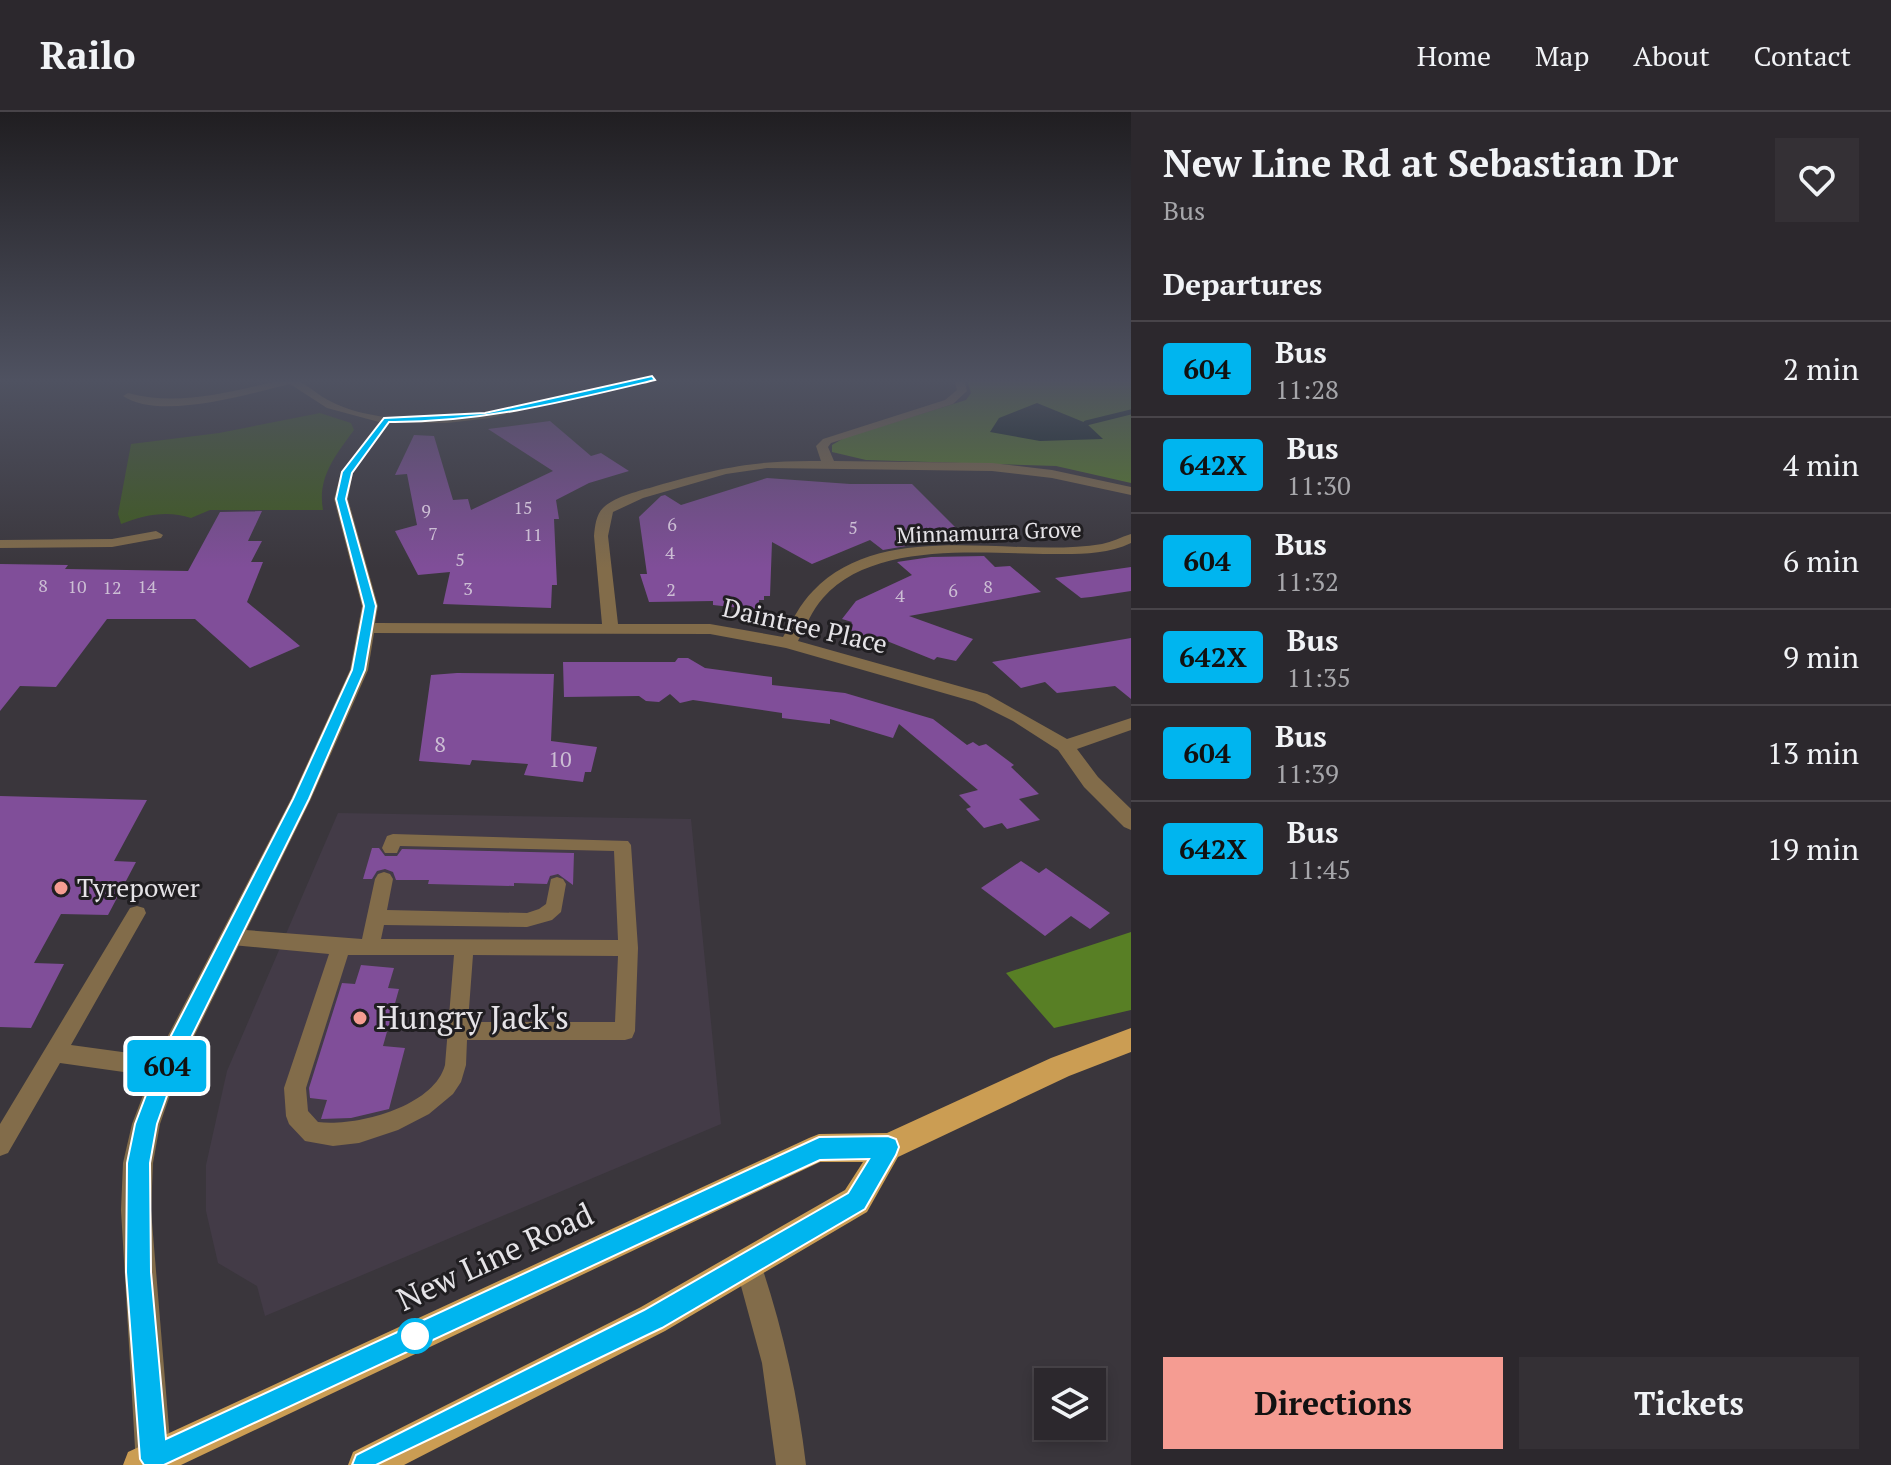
<!DOCTYPE html>
<html lang="en">
<head>
<meta charset="utf-8">
<style>
  body { margin:0; font-family:"PT Serif",serif; background:#343035; color:#f1f3f6; height:100vh; display:flex; flex-direction:column; font-size:30px; white-space:nowrap }
  * { box-sizing:border-box; margin:0 }
  p { font-size:26px; color:#a6a6aa }
  .icon { flex:none; width:44px; height:44px; fill:none; stroke:currentColor; stroke-width:2; stroke-linecap:round; stroke-linejoin:round }
  .map { position:relative; flex:1; overflow:hidden }
  .details { display:flex; flex-direction:column; background:#2c282d; width:760px }
  .details>* { flex:none }
  .badge { padding:0 16px; border-radius:6px; font-size:28px; line-height:52px }
  .tools { position:absolute; left:1034px; top:1256px; display:grid; gap:16px }
  .tools a { display:grid; place-items:center; width:72px; height:72px; border-radius:0px; background:#2c282d; box-shadow:0 4px 12px #0003,0 0 0 2px #484449; font-size:40px }
  .map>.badge { position:absolute; translate:-50% -50%; box-shadow:0 0 0 4px #fff }
  h2 { padding:0 32px; font-size:30px; line-height:72px }
  .round { display:grid; place-items:center; flex:none; width:84px; height:84px; border-radius:0px; background:#343035 }
  .headline { display:flex; align-items:center; justify-content:space-between; height:136px; padding:0 32px }
  h1 { font-size:38px; font-weight:700; line-height:60px }
  .primary-button { display:flex; gap:16px; margin-top:auto; padding:16px 32px }
  .primary-button a { flex:1; height:92px; border-radius:0px; background:#f59c92; color:#111; font-size:32px; font-weight:700; line-height:92px; text-align:center }
  .primary-button a+a { background:#343035; color:#f1f3f6 }
  ul { padding:0; list-style:none }
  li { display:flex; align-items:center; gap:24px; height:96px; padding:0 32px; border-top:2px solid #484449 }
  li div { flex:1 }
  li b { display:block; font-size:30px }
  li em { font-style:normal }
  li .badge { min-width:88px; font-weight:700; text-align:center }
  header { display:flex; align-items:center; gap:48px; box-sizing:border-box; height:112px; padding:0 40px; background:#2c282d; border-bottom:2px solid #484449 }
  header strong { font-size:38px }
  nav { display:flex; gap:44px; margin-inline-start:auto; font-size:28px }
  main { display:flex; flex:1; min-height:0 }
  .map>svg:first-child { display:block }
  .built { fill:#433b47 }
  .green { fill:#3f5b1d }
  .forest { fill:#587f25 }
  .water { fill:#0c1f21 }
  .lines { fill:none; stroke-linecap:round; stroke-linejoin:round }
  .stream { stroke:#0c1f21; stroke-width:5 }
  .building { fill:#804e99 }
  .lane { fill:#826c4a; fill-rule:evenodd }
  .street { fill:#826c4a; fill-rule:evenodd }
  .primary { fill:#cb9d53; fill-rule:evenodd }
  .line { fill:#00b5ef; stroke:#fff; stroke-width:2 }
  .poi-dot { fill:#f59c92; stroke:#201e21; stroke-width:3 }
  .stop-dot { fill:#fff; stroke:#00b5ef; stroke-width:4 }
  .labels { text-anchor:middle; stroke-width:6; stroke-linejoin:round; paint-order:stroke }
  .far-number-label { font-size:18px; fill:#ccbed4 }
  .far-street-label { font-size:22px; fill:#e5e3e7; stroke:#201e21 }
  .number-label { font-size:22px; fill:#ccbed4 }
  .street-label { font-size:26px; fill:#e5e3e7; stroke:#201e21 }
  .poi-label { font-size:26px; fill:#e5e3e7; stroke:#201e21; text-anchor:start }
  .near-poi-label { font-size:32px; fill:#e5e3e7; stroke:#201e21; text-anchor:start }
  .near-street-label { font-size:32px; fill:#e5e3e7; stroke:#201e21 }
</style>
</head>
<body>
<header>
<strong>Railo</strong>
<nav><a>Home</a><a>Map</a><a>About</a><a>Contact</a></nav>
</header>
<main>
<div class="map">
<svg width="1131" height="1353" viewBox="0 0 1131 1353">
  <rect width="100%" height="100%" fill="#3a363c"/>
  <path class="built" d="M 338,701 L 691,707 L 721,1012 L 265,1204 L 257,1174 L 218,1151 L 206,1099 L 206,1053 L 227,959 Z"/>
  <path class="green" d="M 320,301 L 351,311 L 354,318 C 336,343 317,365 323,398 L 210,398 L 191,406 C 167,398 144,403 121,412 L 118,402 L 131,332 L 219,321 Z"/>
  <g class="forest">
    <path d="M 967,267 L 1131,267 L 1131,371 L 1056,354 L 866,348 L 832,340 L 832,333 L 844,326 L 966,288 L 971,281 Z"/>
    <path d="M 1131,820 L 1131,898 L 1054,916 L 1006,861 Z"/>
  </g>
  <path class="water" d="M 1037,291 L 1086,311 L 1103,327 L 1040,329 L 990,320 L 999,306 Z"/>
  <g class="lines">
    <path class="stream" d="M 1086,311 L 1131,300"/>
  </g>
  <g class="building">
    <path d="M 550,309 L 591,344 L 601,341 L 629,359 L 589,371 L 556,388 L 559,407 L 554,407 L 557,473 L 552,473 L 551,496 L 443,492 L 450,460 L 418,463 L 395,419 L 417,413 L 407,362 L 395,363 L 414,323 L 434,324 L 453,388 L 468,387 L 471,398 L 553,359 L 488,317 Z"/>
    <path d="M 767,366 L 850,372 L 912,372 L 971,431 L 912,433 L 883,438 L 870,428 L 812,452 L 772,430 L 770,484 L 764,484 L 764,488 L 759,488 L 759,498 L 713,493 L 713,489 L 649,490 L 640,462 L 647,462 L 639,405 L 661,384 L 665,383 L 681,393 Z"/>
    <path d="M 262,399 L 248,429 L 262,429 L 251,450 L 263,450 L 247,490 L 300,534 L 250,556 L 195,507 L 107,507 L 56,575 L 20,574 L 0,599 L 0,452 L 68,453 L 65,457 L 188,459 L 220,400 Z"/>
    <path d="M 984,444 L 995,455 L 1010,454 L 1041,480 L 909,504 L 973,527 L 956,549 L 937,545 L 934,548 L 877,525 L 875,529 L 845,519 L 852,510 L 842,507 L 856,489 L 912,463 L 897,450 L 931,445 Z"/>
    <path d="M 1131,455 L 1131,479 L 1091,485 L 1081,486 L 1055,466 Z"/>
    <path d="M 1131,526 L 1131,587 L 1115,574 L 1057,581 L 1045,570 L 1021,576 L 992,550 Z"/>
    <path d="M 678,546 L 688,546 L 705,556 L 772,565 L 772,573 L 845,581 L 933,607 L 967,633 L 973,630 L 979,634 L 986,632 L 1014,653 L 1011,655 L 1039,682 L 1019,687 L 1040,708 L 1007,717 L 1002,711 L 984,716 L 966,697 L 971,695 L 959,683 L 978,678 L 899,612 L 893,626 L 830,607 L 830,612 L 782,606 L 782,601 L 693,588 L 680,591 L 670,582 L 659,590 L 646,589 L 639,584 L 564,585 L 563,550 L 675,550 Z"/>
    <path d="M 457,561 L 554,562 L 551,629 L 597,635 L 591,660 L 585,660 L 583,670 L 524,663 L 528,652 L 472,648 L 470,653 L 419,649 L 431,563 Z"/>
    <path d="M 0,684 L 147,688 L 114,749 L 136,750 L 108,803 L 61,802 L 34,851 L 64,852 L 31,916 L 0,915 Z"/>
    <path d="M 372,736 L 379,736 L 385,744 L 397,744 L 402,737 L 574,741 L 573,773 L 558,762 L 550,764 L 547,772 L 514,771 L 514,774 L 428,772 L 429,768 L 396,768 L 393,760 L 385,757 L 377,759 L 372,767 L 363,767 Z"/>
    <path d="M 1021,749 L 1039,761 L 1046,756 L 1110,801 L 1090,817 L 1071,804 L 1045,824 L 981,776 Z"/>
    <path d="M 361,853 L 394,856 L 388,876 L 399,877 L 383,934 L 405,936 L 389,997 L 351,1006 L 321,1007 L 327,988 L 310,986 L 309,976 L 342,871 L 355,872 Z"/>
  </g>
  <g class="lines">
    <g class="lane">
      <path d="M 393,722 L 628,729 L 631,733 L 638,836 L 635,919 L 632,926 L 625,928 L 467,928 L 466,953 L 461,970 L 453,982 L 429,1002 L 398,1018 L 359,1031 L 333,1034 L 305,1029 L 289,1012 L 286,1004 L 284,976 L 329,842 L 232,833 L 225,830 L 223,825 L 225,820 L 232,817 L 362,827 L 375,767 L 378,762 L 384,760 L 390,762 L 393,767 L 387,798 L 527,801 L 539,797 L 546,792 L 551,767 L 557,765 L 563,767 L 566,772 L 561,800 L 552,808 L 527,815 L 384,813 L 381,827 L 618,828 L 614,739 L 400,734 L 397,741 L 385,741 L 382,736 L 387,724 ZM 348,843 L 454,843 L 445,953 C 434,995 355,1015 318,1010 L 308,999 L 306,976 ZM 473,843 L 618,844 L 615,910 L 468,910 Z"/>
      <path d="M 137,794 L 144,796 L 146,801 L 71,933 L 166,946 L 174,949 L 177,956 L 174,963 L 166,966 L 60,951 L 8,1041 L 0,1044 L 0,1012 L 130,796 Z"/>
      <path d="M 748,1139 L 757,1143 L 761,1152 C 783,1218 798,1284 806,1353 L 776,1353 L 762,1251 L 735,1152 L 739,1143 Z"/>
    </g>
    <g class="street">
      <path d="M 285,267 C 302,266 313,280 328,288 C 339,294 355,300 368,302 C 456,321 553,284 639,267 L 657,267 L 490,306 L 447,311 L 390,311 L 353,360 L 348,387 L 378,494 L 375,511 L 602,512 L 594,424 C 595,414 596,402 604,395 C 616,384 640,379 656,374 C 719,356 755,348 821,349 L 816,334 L 823,327 L 945,288 L 957,278 L 954,267 L 964,267 L 967,279 L 953,292 L 831,331 L 828,335 L 834,349 L 992,351 L 1052,358 L 1131,375 L 1131,383 L 1052,366 L 992,359 L 767,356 L 726,362 L 643,386 L 613,400 L 608,424 L 618,512 L 710,512 L 783,525 C 792,509 800,492 813,479 C 884,405 1013,447 1102,432 C 1112,430 1121,425 1131,422 L 1131,431 C 1106,443 1079,442 1052,442 C 983,442 874,428 823,486 C 812,498 806,514 798,529 L 987,582 L 1067,627 L 1131,606 L 1131,618 L 1077,637 L 1098,665 L 1131,697 L 1131,718 L 1124,715 L 1084,675 L 1058,638 L 1013,609 L 975,590 L 786,536 L 710,522 L 374,521 L 368,558 L 311,687 L 181,951 L 160,1012 L 153,1051 L 151,1098 L 172,1353 L 136,1353 L 121,1098 L 123,1051 L 132,1012 L 160,939 L 291,687 L 350,558 L 362,494 L 334,387 L 341,360 L 379,310 L 327,296 L 290,272 C 248,282 160,309 123,284 L 128,281 C 179,295 234,279 285,267 Z"/>
      <path d="M 156,419 L 163,423 L 161,426 L 112,435 L 0,436 L 0,428 L 112,427 Z"/>
    </g>
    <path class="primary" d="M 1131,916 L 1131,940 L 1069,964 L 898,1045 L 867,1100 L 665,1219 L 404,1353 L 348,1353 L 353,1340 L 641,1195 L 845,1078 L 863,1050 L 820,1050 L 181,1353 L 123,1353 L 128,1340 L 809,1026 L 819,1022 L 887,1021 L 1051,946 Z"/>
  </g>
  <linearGradient id="sky" x2="0" y2="1"><stop stop-color="#201e21"/><stop offset="0.59" stop-color="#4f5261"/><stop offset="1" stop-color="#4f5261" stop-opacity="0"/></linearGradient>
  <rect width="1131" height="456" fill="url(#sky)"/>
  <path class="line" d="M 652,264 L 655,268 C 567,289 480,311 389,310 L 352,361 L 346,387 L 376,494 L 365,558 L 309,687 L 179,950 L 157,1012 L 150,1051 L 151,1160 L 166,1327 L 819,1025 L 888,1024 L 896,1027 L 899,1035 L 896,1043 L 865,1097 L 662,1216 L 376,1353 L 352,1353 L 356,1343 L 644,1198 L 848,1081 L 869,1047 L 820,1048 L 164,1353 L 144,1353 L 140,1347 L 126,1160 L 127,1051 L 135,1012 L 162,941 L 293,687 L 352,558 L 364,494 L 336,387 L 342,360 L 384,306 L 485,301 Z"/>
  <g class="poi-dot">
    <circle cx="61" cy="776" r="8"/>
    <circle cx="360" cy="906" r="8"/>
  </g>
  <circle class="stop-dot" cx="415" cy="1224" r="16"/>
  <g class="labels">
    <g class="far-number-label">
      <text x="523" y="402">15</text>
      <text x="426" y="405">9</text>
      <text x="672" y="419">6</text>
      <text x="853" y="422">5</text>
      <text x="433" y="428">7</text>
      <text x="533" y="429">11</text>
      <text x="670" y="447">4</text>
      <text x="460" y="454">5</text>
      <text x="43" y="480">8</text>
      <text x="77" y="481">10</text>
      <text x="147" y="481">14</text>
      <text x="988" y="481">8</text>
      <text x="112" y="482">12</text>
      <text x="468" y="483">3</text>
      <text x="671" y="484">2</text>
      <text x="953" y="485">6</text>
      <text x="900" y="490">4</text>
    </g>
    <g class="far-street-label">
      <text transform="translate(989 420) rotate(-2)" y="8">Minnamurra Grove</text>
    </g>
    <g class="number-label">
      <text x="440" y="640">8</text>
      <text x="560" y="655">10</text>
    </g>
    <g class="street-label">
      <text transform="translate(805 514) rotate(13)" y="9">Daintree Place</text>
    </g>
    <g class="poi-label">
      <text x="77" y="785">Tyrepower</text>
    </g>
    <g class="near-poi-label">
      <text x="376" y="917">Hungry Jack's</text>
    </g>
    <g class="near-street-label">
      <text transform="translate(495 1145) rotate(-25)" y="11">New Line Road</text>
    </g>
  </g>
</svg>
<div class="tools">
<a><svg class="icon" aria-label="layers" viewBox="0 0 24 24"><path d="M12 4l9 5-9 5-9-5zM3 14l9 5 9-5"/></svg></a>
</div>
<b class="badge" style="left:167px;top:954px;background:#00b5ef;color:#111">604</b>
</div>
<section class="details">
<div class="headline"><div><h1>New Line Rd at Sebastian Dr</h1><p>Bus</p></div><a class="round"><svg class="icon" aria-label="heart" viewBox="0 0 24 24"><path d="M12 20l-8-8c-3-5 5-10 8-4 3-6 11-1 8 4z"/></svg></a></div>
<h2>Departures</h2>
<ul>
<li><span class="badge" style="background:#00b5ef;color:#111">604</span><div><b>Bus</b><p>11:28</p></div><em>2 min</em></li>
<li><span class="badge" style="background:#00b5ef;color:#111">642X</span><div><b>Bus</b><p>11:30</p></div><em>4 min</em></li>
<li><span class="badge" style="background:#00b5ef;color:#111">604</span><div><b>Bus</b><p>11:32</p></div><em>6 min</em></li>
<li><span class="badge" style="background:#00b5ef;color:#111">642X</span><div><b>Bus</b><p>11:35</p></div><em>9 min</em></li>
<li><span class="badge" style="background:#00b5ef;color:#111">604</span><div><b>Bus</b><p>11:39</p></div><em>13 min</em></li>
<li><span class="badge" style="background:#00b5ef;color:#111">642X</span><div><b>Bus</b><p>11:45</p></div><em>19 min</em></li>
</ul>
<div class="primary-button"><a>Directions</a><a>Tickets</a></div>
</section>
</main>
</body>
</html>
